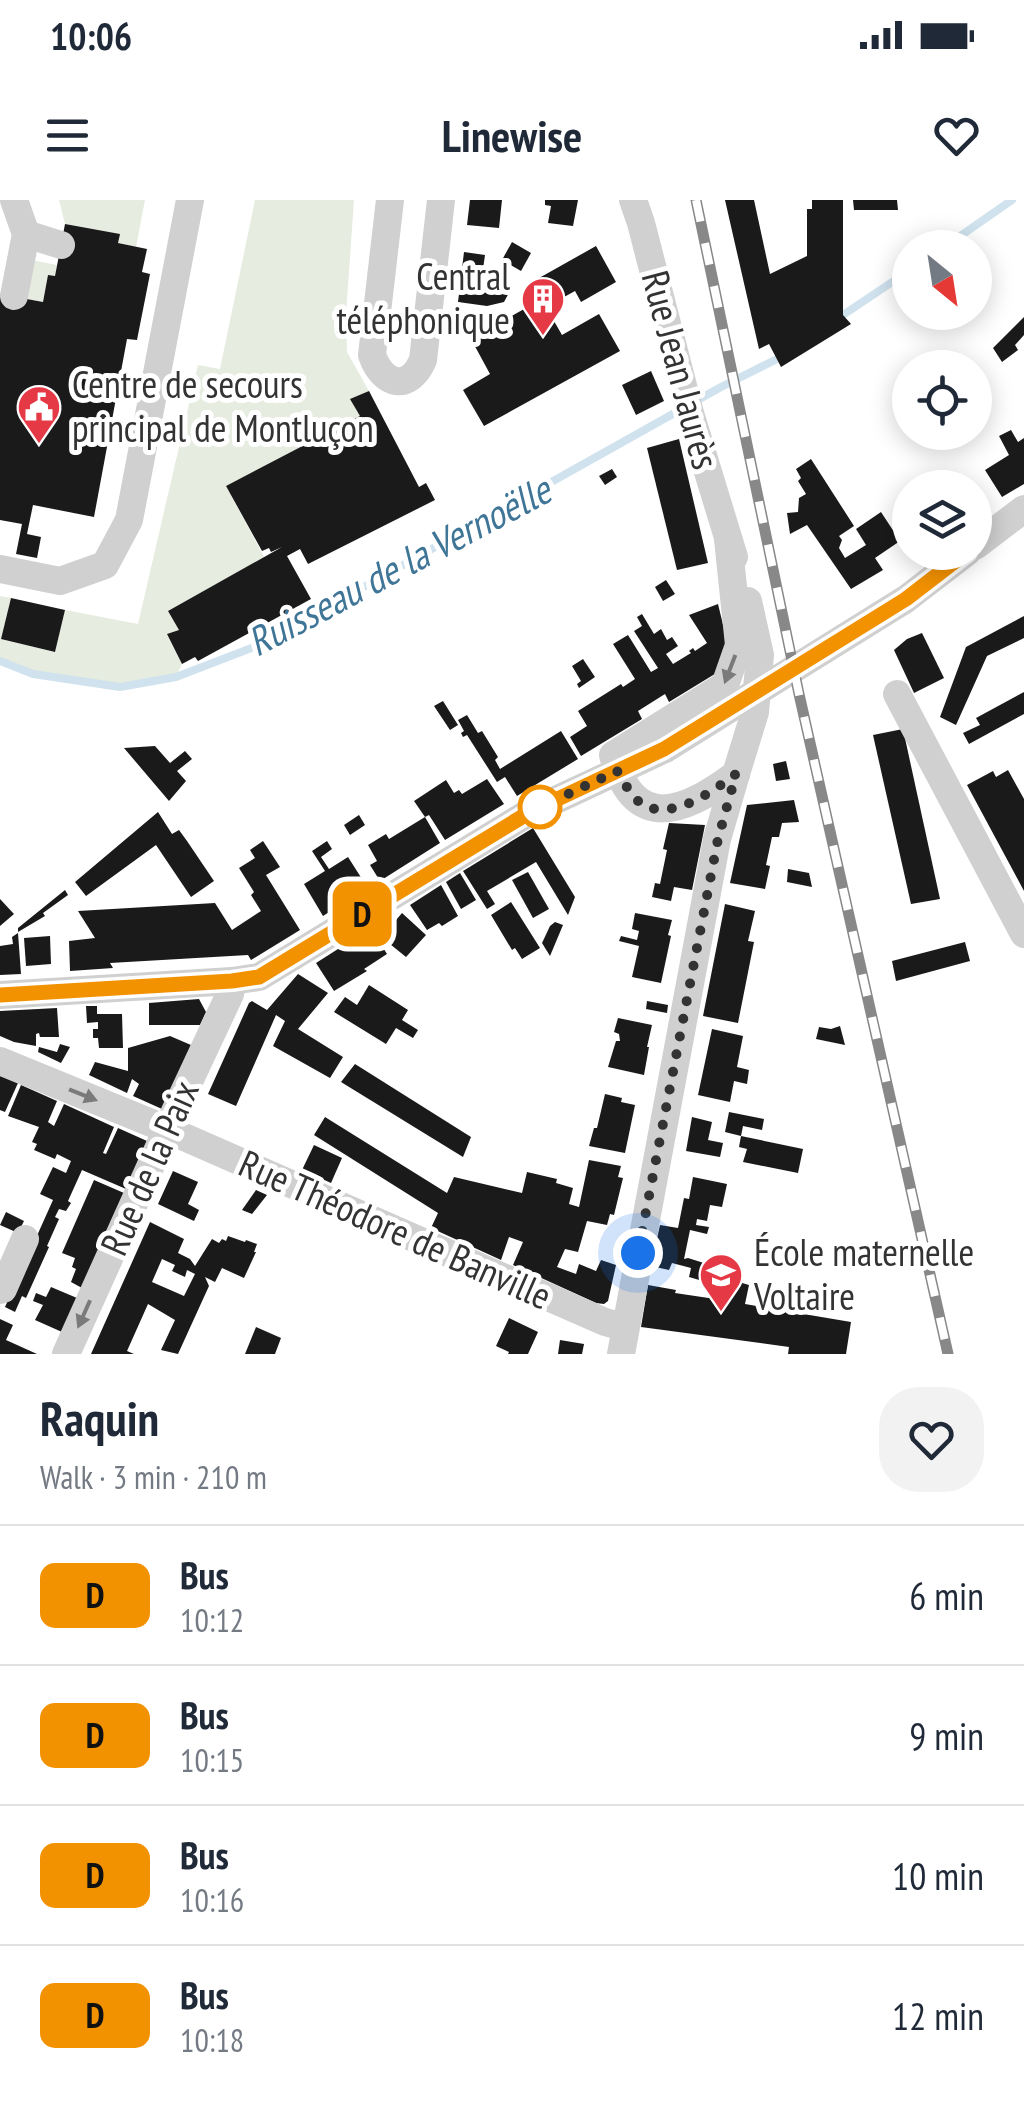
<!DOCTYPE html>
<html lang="en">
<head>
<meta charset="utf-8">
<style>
  body { margin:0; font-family:"PT Sans Narrow",sans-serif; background:#f2f2f3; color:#1f2937; height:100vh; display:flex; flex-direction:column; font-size:38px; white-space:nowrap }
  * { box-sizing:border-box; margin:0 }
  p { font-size:32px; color:#747a83 }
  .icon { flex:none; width:55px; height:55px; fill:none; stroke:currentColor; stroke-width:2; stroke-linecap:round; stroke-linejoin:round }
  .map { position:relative; height:1154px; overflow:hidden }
  .drawer { display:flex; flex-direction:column; background:#fff; flex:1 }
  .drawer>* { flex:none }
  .badge { padding:0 20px; border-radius:15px; font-size:35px; line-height:65px }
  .needle { width:65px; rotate:150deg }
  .controls { position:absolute; left:892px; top:30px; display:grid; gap:20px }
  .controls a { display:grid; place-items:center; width:100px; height:100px; border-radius:50%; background:#fff; box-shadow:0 5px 25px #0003; font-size:50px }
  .you { position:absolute; width:50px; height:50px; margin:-25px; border:8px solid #fff; border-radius:50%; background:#1a73e8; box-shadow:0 0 0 15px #1a73e833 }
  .map>.badge { position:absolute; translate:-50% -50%; box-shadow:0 0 0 5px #fff }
  .round { display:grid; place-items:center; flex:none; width:105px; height:105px; border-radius:40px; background:#f2f2f3 }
  .headline { display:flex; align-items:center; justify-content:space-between; height:170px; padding:0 40px }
  h1 { font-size:48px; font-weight:800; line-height:75px }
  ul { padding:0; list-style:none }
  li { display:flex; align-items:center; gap:30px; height:140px; padding:0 40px; border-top:2px solid #e0e1e3 }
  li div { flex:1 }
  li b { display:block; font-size:38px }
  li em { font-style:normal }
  li .badge { min-width:110px; font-weight:700; text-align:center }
  .status { display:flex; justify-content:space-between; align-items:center; height:70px; padding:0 50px; background:#fff; direction:ltr }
  .status svg { height:28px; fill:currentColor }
  header { display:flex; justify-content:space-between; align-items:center; height:130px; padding:0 40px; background:#fff; font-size:45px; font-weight:800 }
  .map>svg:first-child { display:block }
  .green { fill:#e6ecdf }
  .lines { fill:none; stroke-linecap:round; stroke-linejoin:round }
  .stream { stroke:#cfe2ee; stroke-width:8 }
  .building { fill:#1a1a1a; fill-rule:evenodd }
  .minor { stroke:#d0d0d0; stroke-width:28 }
  .rail-casing { stroke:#888; stroke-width:11 }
  .rail { stroke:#fff; stroke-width:8; stroke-dasharray:22; stroke-linecap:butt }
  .minor-bridge { stroke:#d0d0d0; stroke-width:28 }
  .oneway { fill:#7a7a7a }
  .line-casing { stroke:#fff; stroke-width:22 }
  .line { stroke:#f39200; stroke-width:15 }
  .walk { stroke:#333; stroke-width:10; stroke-dasharray:0 18 }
  .stop-dot { fill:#fff; stroke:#f39200; stroke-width:5 }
  .labels { text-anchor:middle; stroke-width:10; stroke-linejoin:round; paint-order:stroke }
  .poi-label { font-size:38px; fill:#333; stroke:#fff; text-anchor:start }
  .street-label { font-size:38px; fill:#333; stroke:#fff }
  .water-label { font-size:40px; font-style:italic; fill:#3f7597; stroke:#fff }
</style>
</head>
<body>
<div class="status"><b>10:06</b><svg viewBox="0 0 49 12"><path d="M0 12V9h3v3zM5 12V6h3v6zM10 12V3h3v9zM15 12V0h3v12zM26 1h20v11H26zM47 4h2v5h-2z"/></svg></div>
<header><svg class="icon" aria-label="menu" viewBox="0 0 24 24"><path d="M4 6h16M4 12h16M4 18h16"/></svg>Linewise<svg class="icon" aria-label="heart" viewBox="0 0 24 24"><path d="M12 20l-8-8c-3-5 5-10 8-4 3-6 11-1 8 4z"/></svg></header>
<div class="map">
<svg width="1024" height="1154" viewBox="0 0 1024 1154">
  <rect width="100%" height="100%" fill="#fff"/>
  <g class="green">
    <path d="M 59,0 L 145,0 L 136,47 L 118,43 L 119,34 L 65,24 Z"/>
    <path d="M 255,0 L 354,0 L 346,114 L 347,152 L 369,191 L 351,199 L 360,216 L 226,286 L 264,357 L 168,411 L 179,430 L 167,435 L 182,464 L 176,477 L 120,487 L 33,474 L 0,461 L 0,396 L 11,398 L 1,439 L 55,452 L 65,410 L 138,424 L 198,165 L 220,169 Z"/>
    <path d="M 31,60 L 57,65 L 55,76 L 48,75 L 43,102 L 24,98 Z"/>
  </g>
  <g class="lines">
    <g class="stream">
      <path d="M 943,48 L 1012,0"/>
      <path d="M 843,115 L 910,70"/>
      <path d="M 0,461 L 33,474 L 120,487 L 176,477 L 262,444 L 721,187 L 777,159"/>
    </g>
  </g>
  <g class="building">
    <path d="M 470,0 L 502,0 L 499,28 L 467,25 Z"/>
    <path d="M 545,0 L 578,0 L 573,26 L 548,23 L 551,6 L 545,5 Z"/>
    <path d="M 725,0 L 754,0 L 770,74 L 807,56 L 807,9 L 812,9 L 812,0 L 843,0 L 843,115 L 851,124 L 781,167 L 769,144 L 759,149 Z"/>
    <path d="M 853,0 L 897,0 L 898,10 L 854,10 Z"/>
    <path d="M 65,24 L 120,34 L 118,43 L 147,49 L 142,72 L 150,74 L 137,140 L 127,139 L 94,317 L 33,305 L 27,334 L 41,337 L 37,358 L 16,354 L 22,324 L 0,320 L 0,94 L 43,102 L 48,75 L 55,76 Z"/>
    <path d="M 512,42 L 531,53 L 521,71 L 502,60 Z"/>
    <path d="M 596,46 L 616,82 L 581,102 L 575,91 L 546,107 L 562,135 L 599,114 L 620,151 L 484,226 L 463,190 L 490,174 L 471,139 L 533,104 L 526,92 L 535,87 L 532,82 Z"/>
    <path d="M 464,52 L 485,55 L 481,83 L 512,87 L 504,102 L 487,106 L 458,102 Z"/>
    <path d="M 1024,117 L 1024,135 L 1015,145 L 1018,150 L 1002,162 L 993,148 Z"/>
    <path d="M 651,171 L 664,201 L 636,215 L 622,185 Z"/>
    <path d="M 369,191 L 419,287 L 426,283 L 435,300 L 308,364 L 300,349 L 287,356 L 311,399 L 198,461 L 195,457 L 182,464 L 167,434 L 179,430 L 168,411 L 282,347 L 271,352 L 269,348 L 262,351 L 226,286 L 360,216 L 350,199 Z"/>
    <path d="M 1011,230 L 1018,242 L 1024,238 L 1024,284 L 1002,297 L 985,270 L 1009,255 L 999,236 Z"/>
    <path d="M 679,239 L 708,363 L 677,370 L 647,248 Z"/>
    <path d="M 811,259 L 854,326 L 839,336 L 842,340 L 839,348 L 845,358 L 866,345 L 856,329 L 881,312 L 900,341 L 875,358 L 883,370 L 851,389 L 807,325 L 790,334 L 787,313 L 798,312 L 799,298 L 806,294 L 798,281 L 801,278 L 796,269 Z"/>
    <path d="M 612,269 L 617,277 L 605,285 L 599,276 Z"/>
    <path d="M 666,380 L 675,394 L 663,401 L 655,387 Z"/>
    <path d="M 11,398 L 65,410 L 55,452 L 1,439 Z"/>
    <path d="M 718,404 L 726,437 L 723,469 L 669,502 L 665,494 L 638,511 L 642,519 L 581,556 L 570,537 L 587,526 L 578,511 L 621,484 L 623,487 L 635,479 L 613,444 L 628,435 L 651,472 L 658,468 L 634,431 L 642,426 L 637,417 L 642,414 L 654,434 L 661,429 L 667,440 L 672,437 L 678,446 L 666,454 L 673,464 L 691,453 L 689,451 L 693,448 L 695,451 L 707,443 L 689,415 Z"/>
    <path d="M 1024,416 L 1024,438 L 987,456 L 956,525 L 940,517 L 966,447 Z"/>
    <path d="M 922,433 L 944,478 L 914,493 L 894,450 L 907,439 Z"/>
    <path d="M 583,459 L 595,477 L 579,488 L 577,484 L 581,481 L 572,466 Z"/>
    <path d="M 1024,492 L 1024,514 L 969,544 L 963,533 L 980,525 L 976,518 Z"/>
    <path d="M 443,501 L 458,525 L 450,530 L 434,506 Z"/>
    <path d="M 467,515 L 478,533 L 482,531 L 498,557 L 495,560 L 500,569 L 561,531 L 578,559 L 517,596 L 505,577 L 497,582 L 467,535 L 463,537 L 461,533 L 464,531 L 458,520 Z"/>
    <path d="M 903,529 L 940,699 L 911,704 L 873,535 Z"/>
    <path d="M 155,546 L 170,563 L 185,551 L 192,559 L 177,571 L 186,581 L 169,601 L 124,548 Z"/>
    <path d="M 786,561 L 790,579 L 776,581 L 773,564 Z"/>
    <path d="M 1008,570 L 1024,599 L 1024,691 L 967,585 L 993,571 L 996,577 Z"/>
    <path d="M 487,579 L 504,604 L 445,640 L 429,615 L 425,617 L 414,601 L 446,580 L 454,593 L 459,590 L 462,594 Z"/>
    <path d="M 794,600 L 799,622 L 782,623 L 779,637 L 772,637 L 766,665 L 770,666 L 765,689 L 730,683 L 747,605 Z"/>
    <path d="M 158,612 L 172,634 L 179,630 L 187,641 L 214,681 L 191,697 L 156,645 L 86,696 L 75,682 Z"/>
    <path d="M 359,615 L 365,625 L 350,635 L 344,625 Z"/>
    <path d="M 425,617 L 440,643 L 380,681 L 370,665 L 377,661 L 368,645 L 386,634 L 389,639 Z"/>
    <path d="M 669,623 L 705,625 L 692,690 L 674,687 L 671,701 L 652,697 L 655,683 L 660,684 L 667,650 L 663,649 Z"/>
    <path d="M 533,628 L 575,697 L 568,715 L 536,662 L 487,691 L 495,704 L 487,709 L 463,671 Z"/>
    <path d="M 263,641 L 280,667 L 266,675 L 300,730 L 251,760 L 248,755 L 110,763 L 113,768 L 70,771 L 69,741 L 95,738 L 78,711 L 215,703 L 232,730 L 261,711 L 251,695 L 254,692 L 239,668 L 255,658 L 250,650 Z"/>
    <path d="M 327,641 L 332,649 L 321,657 L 329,669 L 348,657 L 362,679 L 339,693 L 345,702 L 323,716 L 304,684 L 325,671 L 312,651 Z"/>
    <path d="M 788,669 L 809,673 L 812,687 L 787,682 Z"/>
    <path d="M 528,672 L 549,709 L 533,718 L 512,680 Z"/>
    <path d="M 460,673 L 476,700 L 461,709 L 446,682 Z"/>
    <path d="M 441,685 L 458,716 L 442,726 L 439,723 L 427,730 L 410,705 Z"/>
    <path d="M 65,690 L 68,695 L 43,713 L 45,716 L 18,732 L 18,728 Z"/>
    <path d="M 0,699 L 14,714 L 0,726 Z"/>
    <path d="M 511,702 L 540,748 L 522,759 L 515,748 L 512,750 L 491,715 Z"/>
    <path d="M 725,704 L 755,711 L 748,741 L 754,742 L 738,823 L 703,816 Z"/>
    <path d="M 402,713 L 426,735 L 406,757 L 385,740 L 394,729 L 391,726 Z"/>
    <path d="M 635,713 L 672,720 L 668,735 L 671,736 L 661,783 L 632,777 L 639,746 L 619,741 L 621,736 L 637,740 L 639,731 L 632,729 Z"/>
    <path d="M 555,722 L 563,725 L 550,756 L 542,743 L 550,726 Z"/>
    <path d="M 18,733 L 21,774 L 0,775 L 0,746 L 13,744 L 12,737 Z"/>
    <path d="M 375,735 L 387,754 L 364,769 L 367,771 L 334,791 L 316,763 L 349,742 L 353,748 Z"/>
    <path d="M 50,736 L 51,764 L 26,766 L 24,738 Z"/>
    <path d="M 965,742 L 970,761 L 896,781 L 892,761 Z"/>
    <path d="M 298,774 L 328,793 L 298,829 L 343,857 L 330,878 L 273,846 L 285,821 L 276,815 L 236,906 L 208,894 L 249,803 L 252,801 L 267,810 Z"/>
    <path d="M 369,785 L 408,810 L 402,820 L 418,830 L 413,838 L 396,828 L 386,844 L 334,812 L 345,797 L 357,805 Z"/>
    <path d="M 199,799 L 206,812 L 200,825 L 149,825 L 149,803 Z"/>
    <path d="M 647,801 L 668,805 L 667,813 L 646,809 Z"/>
    <path d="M 86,806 L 97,806 L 97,814 L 122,814 L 123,848 L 99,848 L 98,838 L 93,838 L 93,829 L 98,829 L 98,822 L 87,823 Z"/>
    <path d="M 57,808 L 59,837 L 40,837 L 39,833 L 36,834 L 36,846 L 14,842 L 0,836 L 0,811 Z"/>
    <path d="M 618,818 L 652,825 L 647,847 L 649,847 L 644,875 L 608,867 L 616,841 L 620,841 L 619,834 L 614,832 Z"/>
    <path d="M 840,826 L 845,845 L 816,839 L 819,827 L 831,829 Z"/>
    <path d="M 712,829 L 743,836 L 737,867 L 749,870 L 747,884 L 734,881 L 730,902 L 698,895 Z"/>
    <path d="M 170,836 L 191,845 L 162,909 L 133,896 L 139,884 L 132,879 L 127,893 L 89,875 L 95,862 L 128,871 L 128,848 Z"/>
    <path d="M 60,844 L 70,847 L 61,863 L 38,852 L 39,847 L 57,852 Z"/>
    <path d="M 355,864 L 471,937 L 463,957 L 341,882 Z"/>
    <path d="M 0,875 L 18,883 L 5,912 L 0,910 Z"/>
    <path d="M 21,885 L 57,901 L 48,922 L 54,926 L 64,904 L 114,927 L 103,953 L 106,954 L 118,928 L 147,941 L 126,989 L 82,970 L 68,1001 L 71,1003 L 66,1011 L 59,1009 L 55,1017 L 59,1019 L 47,1046 L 49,1047 L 26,1098 L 22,1096 L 15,1112 L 5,1107 L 53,1000 L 40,994 L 53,967 L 66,973 L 71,961 L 57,954 L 55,959 L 34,950 L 37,944 L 32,942 L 39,927 L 8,916 Z"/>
    <path d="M 605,894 L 622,898 L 621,902 L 635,905 L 625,953 L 589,946 L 594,928 L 597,928 Z"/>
    <path d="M 729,912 L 764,919 L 762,930 L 743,926 L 741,936 L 725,932 Z"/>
    <path d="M 325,917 L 447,993 L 454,977 L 522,993 L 527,972 L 557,979 L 556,983 L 573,988 L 569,1004 L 579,1007 L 589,960 L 621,966 L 618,977 L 623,978 L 614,1015 L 610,1014 L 607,1025 L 587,1021 L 578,1052 L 565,1049 L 557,1067 L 576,1074 L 579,1064 L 596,1071 L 601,1060 L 616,1065 L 608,1101 L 604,1104 L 596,1103 L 513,1065 L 523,1042 L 509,1037 L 501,1060 L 431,1028 L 438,1013 L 314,935 Z"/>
    <path d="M 692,917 L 712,922 L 708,940 L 723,943 L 720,957 L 686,951 Z"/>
    <path d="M 741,936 L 803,949 L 798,973 L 743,962 L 747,949 L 739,947 Z"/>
    <path d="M 314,945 L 342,958 L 331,983 L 302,970 Z"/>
    <path d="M 173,971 L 198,982 L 188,1004 L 199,1010 L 194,1021 L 158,1004 Z"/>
    <path d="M 693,977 L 727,984 L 722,1007 L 710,1005 L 707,1021 L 697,1019 L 696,1025 L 709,1027 L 707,1034 L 690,1030 L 684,1059 L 688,1058 L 723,1069 L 721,1077 L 708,1073 L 706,1082 L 689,1077 L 691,1068 L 672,1063 L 669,1070 L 651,1066 L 660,1025 L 678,1028 L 684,998 L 689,999 Z"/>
    <path d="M 94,980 L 124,993 L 82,1088 L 71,1082 L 76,1069 L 72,1067 L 75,1058 L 62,1053 Z"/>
    <path d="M 256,990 L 267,995 L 252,1014 L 242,1010 Z"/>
    <path d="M 6,1012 L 24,1021 L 18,1033 L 0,1025 Z"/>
    <path d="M 150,1022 L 184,1039 L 178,1053 L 190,1059 L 195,1066 L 212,1039 L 219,1043 L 222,1039 L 226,1041 L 228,1036 L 245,1042 L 246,1040 L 257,1044 L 254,1052 L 256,1052 L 244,1078 L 222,1068 L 215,1082 L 205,1077 L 209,1086 L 178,1154 L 161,1150 L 175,1120 L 148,1104 L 127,1151 L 134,1154 L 91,1154 ZM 162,1059 L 175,1065 L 172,1071 L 185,1077 L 187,1070 L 195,1074 L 184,1096 L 152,1082 Z"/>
    <path d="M 725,1078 L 749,1085 L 745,1104 L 851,1122 L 846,1154 L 788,1154 L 789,1147 L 641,1127 L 648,1085 L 676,1090 L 675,1093 L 722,1100 Z"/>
    <path d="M 51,1087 L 77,1098 L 62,1132 L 35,1120 L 43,1105 L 33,1101 L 36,1093 L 46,1097 Z"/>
    <path d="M 509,1118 L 538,1132 L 528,1154 L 508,1154 L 509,1152 L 496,1146 Z"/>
    <path d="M 0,1119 L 13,1125 L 6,1140 L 37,1154 L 0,1154 Z"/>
    <path d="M 256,1127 L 281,1138 L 275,1154 L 245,1154 Z"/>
    <path d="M 560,1140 L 584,1144 L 582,1154 L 558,1154 Z"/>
  </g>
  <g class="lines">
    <g class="minor">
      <path d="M 14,0 L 26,34 L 14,96"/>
      <path d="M 390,0 L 372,155 C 383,186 409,192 423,160 L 441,0"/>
      <path d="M 633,0 L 641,23 L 690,213 L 734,357"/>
      <path d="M 26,34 L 61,45"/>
      <path d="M 728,339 L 739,445 L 725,485 L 613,555 C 634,634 686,612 736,574"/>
      <path d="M 975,346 L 1024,309"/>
      <path d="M 0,369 L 60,381 L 105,365 L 129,320 L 190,0"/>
      <path d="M 897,494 L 1024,734"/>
      <path d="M 0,795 L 232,781 L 259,777 L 530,612 L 665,549 L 906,399 L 967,352"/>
      <path d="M 0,861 L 166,929 L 605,1122 L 624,1127"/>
      <path d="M 0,1090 L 3,1089 L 25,1039"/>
      <path d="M 66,1154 L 178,905 L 230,794 L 232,781"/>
      <path d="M 621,1154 L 717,639 L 736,574"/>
    </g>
    <g class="rail-casing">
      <path id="rail" d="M 696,0 L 799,494 L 948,1154"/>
    </g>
    <use href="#rail" class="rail"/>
    <path class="minor-bridge" d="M 736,574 L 755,512 L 760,455 L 748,401"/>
  </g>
  <defs><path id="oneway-solid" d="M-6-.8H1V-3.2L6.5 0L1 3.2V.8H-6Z" transform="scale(2.5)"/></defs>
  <g class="oneway">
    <use href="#oneway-solid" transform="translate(730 469) rotate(111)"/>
    <use href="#oneway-solid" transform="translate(83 895) rotate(22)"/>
    <use href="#oneway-solid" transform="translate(84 1114) rotate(114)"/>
  </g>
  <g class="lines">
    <g class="line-casing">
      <path id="line" d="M 0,795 L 232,781 L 259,777 L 530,612 L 664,549 L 906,399 L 967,352"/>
    </g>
    <use href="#line" class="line"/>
    <path class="walk" d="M 540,607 L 530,612 L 617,571 C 623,579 628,591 635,598 C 663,628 712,592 736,574 L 718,639 L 638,1053"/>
  </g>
  <defs>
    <g id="building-pin" transform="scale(2.25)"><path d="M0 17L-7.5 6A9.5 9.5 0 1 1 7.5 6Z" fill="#e63946" stroke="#fff"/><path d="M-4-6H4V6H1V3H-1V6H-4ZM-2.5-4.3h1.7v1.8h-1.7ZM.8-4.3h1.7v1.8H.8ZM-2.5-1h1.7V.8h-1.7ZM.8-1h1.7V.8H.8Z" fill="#fff"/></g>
    <g id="civic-pin" transform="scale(2.25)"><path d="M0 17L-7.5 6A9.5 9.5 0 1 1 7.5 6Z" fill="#e63946" stroke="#fff"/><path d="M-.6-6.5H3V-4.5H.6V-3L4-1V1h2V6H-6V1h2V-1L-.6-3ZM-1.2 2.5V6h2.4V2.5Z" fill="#fff"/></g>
    <g id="school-pin" transform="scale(2.25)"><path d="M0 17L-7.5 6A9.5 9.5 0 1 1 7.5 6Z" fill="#e63946" stroke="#fff"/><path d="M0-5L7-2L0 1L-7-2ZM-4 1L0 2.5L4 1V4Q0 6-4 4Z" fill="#fff"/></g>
  </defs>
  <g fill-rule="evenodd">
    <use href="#building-pin" x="543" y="99"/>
    <use href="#civic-pin" x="39" y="207"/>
    <use href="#school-pin" x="721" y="1075"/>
  </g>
  <circle class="stop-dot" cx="540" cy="607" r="20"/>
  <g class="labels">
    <g class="poi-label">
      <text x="510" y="90" text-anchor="end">Central<tspan x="510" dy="44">téléphonique</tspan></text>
      <text x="72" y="198">Centre de secours<tspan x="72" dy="44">principal de Montluçon</tspan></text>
      <text x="754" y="1066">École maternelle<tspan x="754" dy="44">Voltaire</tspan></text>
    </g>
    <g class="street-label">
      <text transform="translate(680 170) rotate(75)" y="13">Rue Jean Jaurès</text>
      <text transform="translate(150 968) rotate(-66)" y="13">Rue de la Paix</text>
      <text transform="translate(395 1030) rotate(24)" y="13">Rue Théodore de Banville</text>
    </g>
    <g class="water-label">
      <text transform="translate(399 366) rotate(-28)" y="14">Ruisseau de la Vernoëlle</text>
    </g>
  </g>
</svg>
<div class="controls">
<a><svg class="needle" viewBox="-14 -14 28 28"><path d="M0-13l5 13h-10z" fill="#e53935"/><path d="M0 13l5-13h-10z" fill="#747a83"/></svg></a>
<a><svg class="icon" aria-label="locate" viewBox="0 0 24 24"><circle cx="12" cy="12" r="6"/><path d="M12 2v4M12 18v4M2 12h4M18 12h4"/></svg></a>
<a><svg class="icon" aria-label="layers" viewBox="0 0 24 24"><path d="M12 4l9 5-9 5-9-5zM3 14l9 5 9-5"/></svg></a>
</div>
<div class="you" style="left:638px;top:1053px"></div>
<b class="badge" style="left:362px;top:714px;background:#f39200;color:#111">D</b>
</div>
<section class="drawer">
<div class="headline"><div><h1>Raquin</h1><p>Walk · 3 min · 210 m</p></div><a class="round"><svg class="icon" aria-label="heart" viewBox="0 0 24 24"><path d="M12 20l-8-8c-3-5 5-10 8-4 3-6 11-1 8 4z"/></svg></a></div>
<ul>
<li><span class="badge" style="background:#f39200;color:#111">D</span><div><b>Bus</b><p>10:12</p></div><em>6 min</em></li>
<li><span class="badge" style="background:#f39200;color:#111">D</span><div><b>Bus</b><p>10:15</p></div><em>9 min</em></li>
<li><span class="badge" style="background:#f39200;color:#111">D</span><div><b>Bus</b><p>10:16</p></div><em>10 min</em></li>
<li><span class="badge" style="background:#f39200;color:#111">D</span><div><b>Bus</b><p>10:18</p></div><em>12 min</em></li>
</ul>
</section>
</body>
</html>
